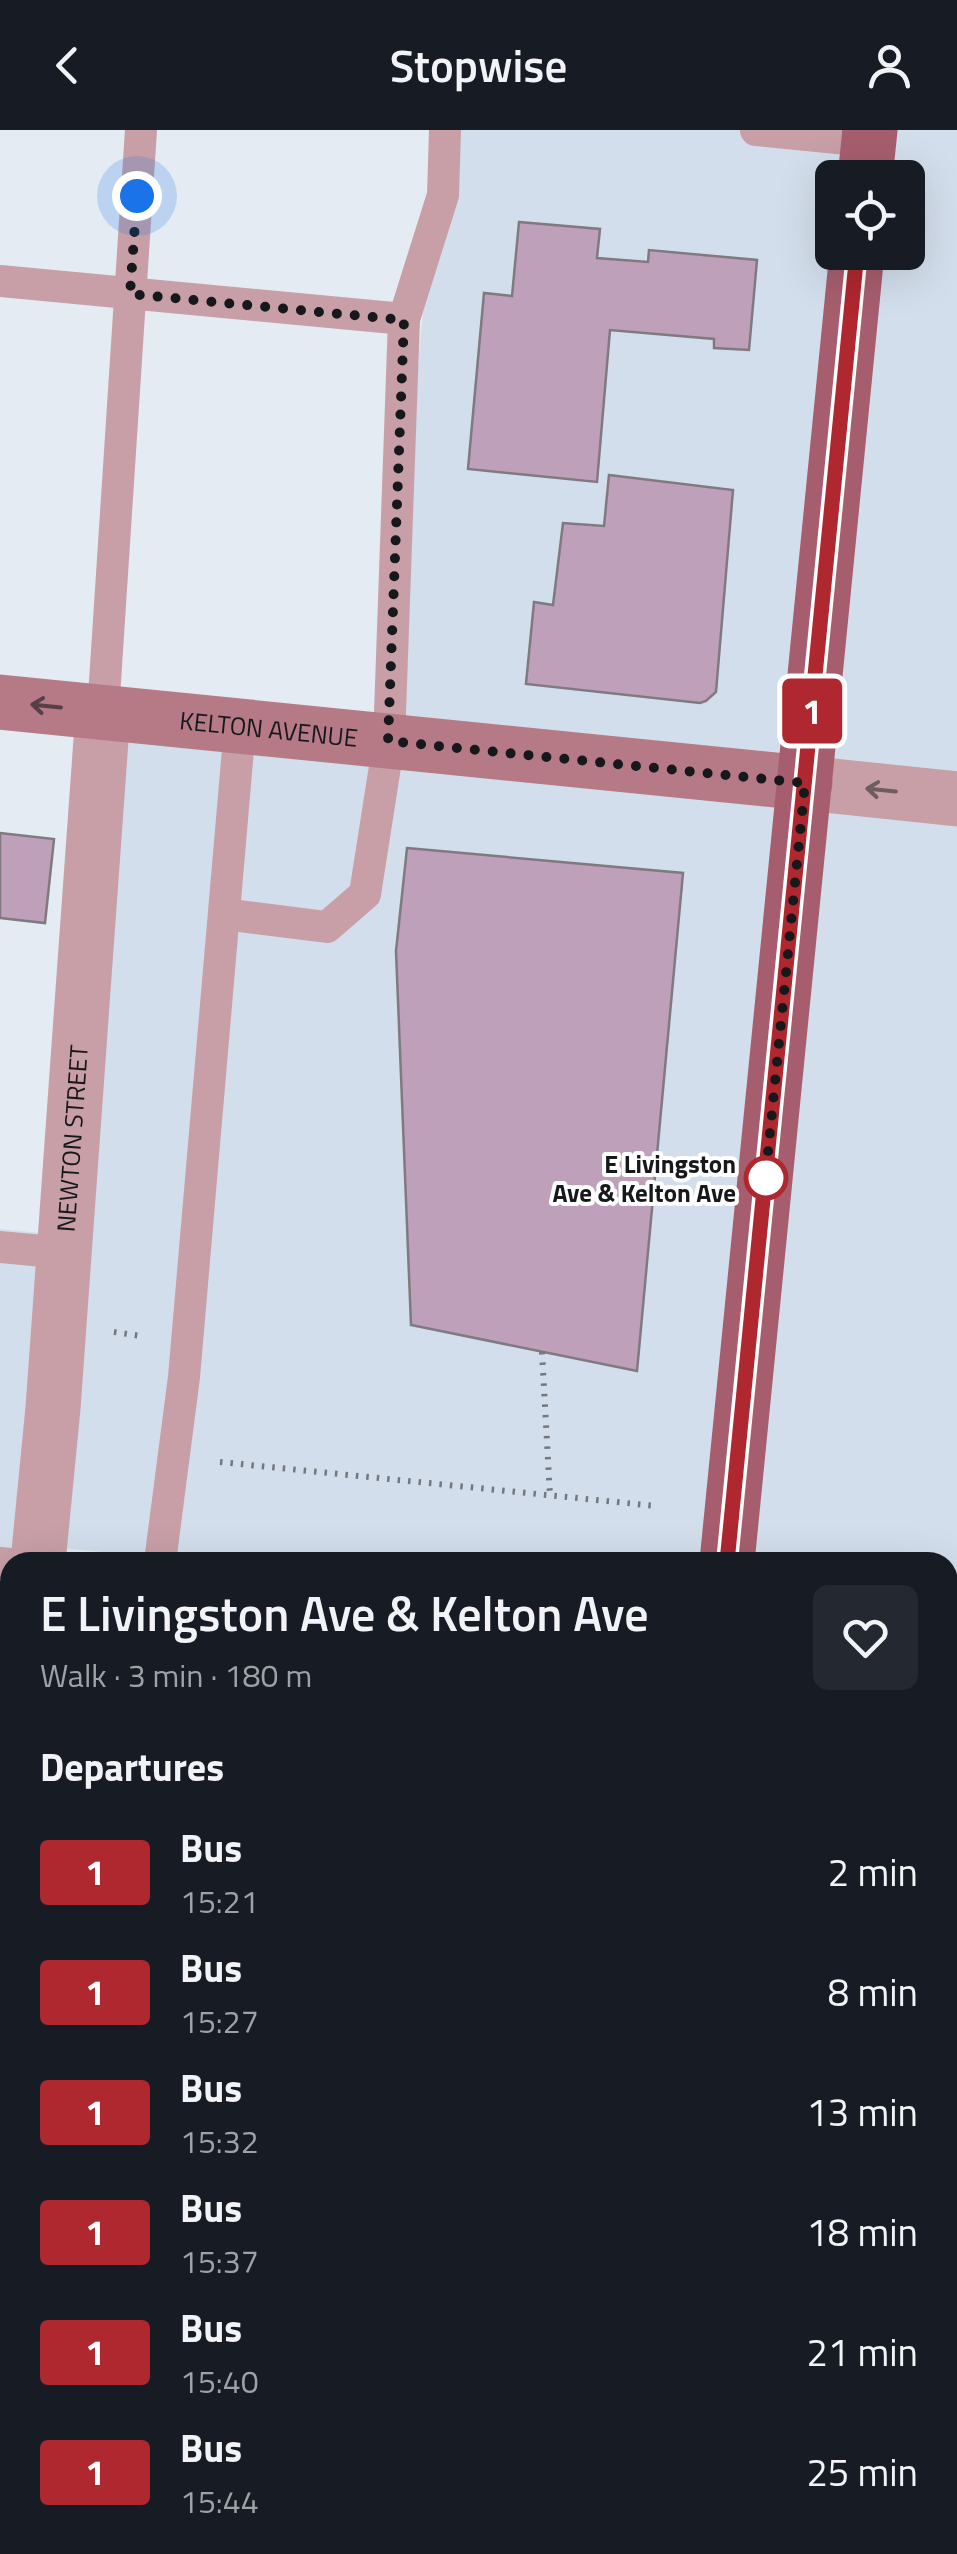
<!DOCTYPE html>
<html lang="en">
<head>
<meta charset="utf-8">
<style>
  body { margin:0; font-family:"Titillium Web",sans-serif; background:#242831; color:#f1f3f6; height:100vh; display:flex; flex-direction:column; font-size:38px; white-space:nowrap }
  * { box-sizing:border-box; margin:0 }
  p { font-size:32px; color:#9ea1a6 }
  .icon { flex:none; width:55px; height:55px; fill:none; stroke:currentColor; stroke-width:2; stroke-linecap:round; stroke-linejoin:round }
  .map { position:relative; flex:1; overflow:hidden }
  .side { position:absolute; left:0px; top:1422px; width:958px; height:1002px; display:flex; flex-direction:column; background:#171b24; border-radius:30px 30px 0 0; box-shadow:0 10px 40px #0002 }
  .side>* { flex:none }
  .badge { padding:0 20px; border-radius:8px; font-size:35px; line-height:65px }
  .fabs { position:absolute; left:815px; top:30px; display:grid; gap:20px }
  .fabs a { display:grid; place-items:center; width:110px; height:110px; border-radius:15px; background:#171b24; box-shadow:0 10px 40px #0002; font-size:50px }
  .you { position:absolute; width:50px; height:50px; margin:-25px; border:8px solid #fff; border-radius:50%; background:#1a73e8; box-shadow:0 0 0 15px #1a73e833 }
  .map>.badge { position:absolute; translate:-50% -50%; box-shadow:0 0 0 5px #fff }
  h2 { padding:0 40px; font-size:38px; line-height:90px }
  .round { display:grid; place-items:center; flex:none; width:105px; height:105px; border-radius:15px; background:#242831 }
  .head { display:flex; align-items:center; justify-content:space-between; height:170px; padding:0 40px }
  h1 { font-size:48px; font-weight:600; line-height:75px }
  ul { padding:0; list-style:none }
  li { display:flex; align-items:center; gap:30px; height:120px; padding:0 40px }
  li div { flex:1 }
  li b { display:block; font-size:38px }
  li em { font-style:normal }
  li .badge { min-width:110px; font-weight:700; text-align:center }
  header { display:flex; justify-content:space-between; align-items:center; height:130px; padding:0 40px; background:#171b24; font-size:45px; font-weight:600 }
  .map>svg:first-child { display:block }
  .built { fill:#d3deec; fill-rule:evenodd }
  .building { fill:#bea0bb; stroke:#80797f; stroke-width:2.5 }
  .lines { fill:none; stroke-linecap:round; stroke-linejoin:round }
  .path { stroke:#74787e; stroke-width:6; stroke-dasharray:2.5 8; stroke-linecap:butt }
  .lane { stroke:#c89fa6; stroke-width:32 }
  .street { stroke:#c89fa6; stroke-width:55 }
  .secondary { stroke:#b57a86; stroke-width:55 }
  .primary { stroke:#a65e6e; stroke-width:55 }
  .oneway { stroke:#563f46 }
  .oneway2 { stroke:#6f5c60 }
  .line-casing { stroke:#fff; stroke-width:22 }
  .line { stroke:#af272f; stroke-width:15 }
  .walk { stroke:#16181b; stroke-width:10; stroke-dasharray:0 18 }
  .stop-dot { fill:#fff; stroke:#af272f; stroke-width:5 }
  .labels { text-anchor:middle; stroke-width:8; stroke-linejoin:round; paint-order:stroke }
  .street-label { font-size:25px; fill:#16181b; stroke:#fff }
  .stop-label { font-size:25px; font-weight:bold; fill:#16181b; stroke:#fff; text-anchor:end }
</style>
</head>
<body>
<header><svg class="icon" aria-label="back" viewBox="0 0 24 24"><path d="M15 5l-7 7 7 7"/></svg>Stopwise<svg class="icon" aria-label="person" viewBox="0 0 24 24"><circle cx="12" cy="8" r="4"/><path d="M4 21q1-7 8-7t8 7"/></svg></header>
<div class="map">
<svg width="957" height="2424" viewBox="0 0 957 2424">
  <rect width="100%" height="100%" fill="#e4ebf3"/>
  <path class="built" d="M 439,0 L 957,0 L 957,1840 L 948,1839 L 948,1432 L 202,1432 L 33,1415 L 10,1432 L 10,1663 L 7,1697 L 0,1696 L 0,1099 L 61,1105 L 109,588 L 384,619 ZM 832,48 L 908,48 L 908,122 L 832,122 Z"/>
  <g class="building">
    <path d="M 519,92 L 600,99 L 597,128 L 648,132 L 649,120 L 757,130 L 749,220 L 714,218 L 714,209 L 610,200 L 597,352 L 468,339 L 484,163 L 512,166 Z"/>
    <path d="M 609,345 L 733,360 L 716,562 L 706,571 L 700,573 L 526,554 L 534,472 L 553,475 L 563,393 L 604,396 Z"/>
    <path d="M 0,703 L 54,709 L 45,793 L 0,788 Z"/>
    <path d="M 407,718 L 683,743 L 637,1241 L 411,1195 L 396,821 Z"/>
    <path d="M 2,2004 L 10,2005 L 10,2098 L 0,2097 Z"/>
    <path d="M 0,2304 L 10,2305 L 10,2415 L 20,2415 L 20,2424 L 0,2424 Z"/>
    <path d="M 36,2415 L 96,2415 L 95,2424 L 36,2424 Z"/>
  </g>
  <g class="lines">
    <g class="path">
      <path d="M 114,1202 L 141,1206"/>
      <path d="M 542,1222 L 550,1366"/>
      <path d="M 220,1332 L 656,1376"/>
    </g>
    <g class="lane">
      <path d="M 756,0 L 868,11"/>
      <path d="M 0,151 L 404,189 L 389,611 L 365,764 L 327,797 L 224,784"/>
      <path d="M 404,189 L 443,65 L 445,0"/>
      <path d="M 103,582 L 141,0"/>
      <path d="M 0,1117 L 64,1123"/>
      <path d="M 160,1432 L 184,1247 L 240,596"/>
      <path d="M 0,1433 L 10,1434"/>
      <path d="M 144,2424 L 145,2415"/>
    </g>
    <g class="street">
      <path d="M 805,653 L 957,669"/>
      <path id="s1" d="M 38,1432 L 53,1278 L 103,582"/>
      <path d="M 0,1807 L 10,1708"/>
      <path d="M 948,1825 L 957,1826"/>
    </g>
    <g class="secondary">
      <path id="s2" d="M 0,572 L 805,653"/>
      <path d="M 0,2197 L 10,2198"/>
    </g>
    <g class="primary">
      <path d="M 865,48 L 870,0"/>
      <path d="M 727,1432 L 857,122"/>
      <path d="M 630,2424 L 631,2415"/>
    </g>
  </g>
  <defs><path id="oneway-shaft" d="M-6 0H5M1.5-3L5.5 0L1.5 3" fill="none" stroke-width="1.6" stroke-linecap="round" stroke-linejoin="round" transform="scale(2.5)"/></defs>
  <use class="oneway" href="#oneway-shaft" transform="translate(46 576) rotate(-174)"/>
  <use class="oneway2" href="#oneway-shaft" transform="translate(881 660) rotate(-174)"/>
  <g class="lines">
    <g class="line-casing">
      <path id="line" d="M 727,1432 L 857,122"/>
    </g>
    <use href="#line" class="line"/>
    <path class="walk" d="M 137,66 L 130,164 L 404,190 L 388,611 L 805,653 L 765,1052 L 766,1048"/>
  </g>
  <circle class="stop-dot" cx="766" cy="1048" r="20"/>
  <g class="labels">
    <g class="street-label">
      <text dy="9" stroke="none"><textPath href="#s2" startOffset="270">KELTON AVENUE</textPath></text>
      <text dy="9" stroke="none"><textPath href="#s1" startOffset="425">NEWTON STREET</textPath></text>
    </g>
    <g class="stop-label">
      <text x="736" y="1043">E Livingston<tspan x="736" dy="29">Ave &amp; Kelton Ave</tspan></text>
    </g>
  </g>
</svg>
<div class="fabs">
<a><svg class="icon" aria-label="locate" viewBox="0 0 24 24"><circle cx="12" cy="12" r="6"/><path d="M12 2v4M12 18v4M2 12h4M18 12h4"/></svg></a>
</div>
<div class="you" style="left:137px;top:66px"></div>
<b class="badge" style="left:812px;top:581px;background:#af272f;color:#fff">1</b>
<section class="side">
<div class="head"><div><h1>E Livingston Ave &amp; Kelton Ave</h1><p>Walk · 3 min · 180 m</p></div><a class="round"><svg class="icon" aria-label="heart" viewBox="0 0 24 24"><path d="M12 20l-8-8c-3-5 5-10 8-4 3-6 11-1 8 4z"/></svg></a></div>
<h2>Departures</h2>
<ul>
<li><span class="badge" style="background:#af272f;color:#fff">1</span><div><b>Bus</b><p>15:21</p></div><em>2 min</em></li>
<li><span class="badge" style="background:#af272f;color:#fff">1</span><div><b>Bus</b><p>15:27</p></div><em>8 min</em></li>
<li><span class="badge" style="background:#af272f;color:#fff">1</span><div><b>Bus</b><p>15:32</p></div><em>13 min</em></li>
<li><span class="badge" style="background:#af272f;color:#fff">1</span><div><b>Bus</b><p>15:37</p></div><em>18 min</em></li>
<li><span class="badge" style="background:#af272f;color:#fff">1</span><div><b>Bus</b><p>15:40</p></div><em>21 min</em></li>
<li><span class="badge" style="background:#af272f;color:#fff">1</span><div><b>Bus</b><p>15:44</p></div><em>25 min</em></li>
</ul>
</section>
</div>
</body>
</html>
